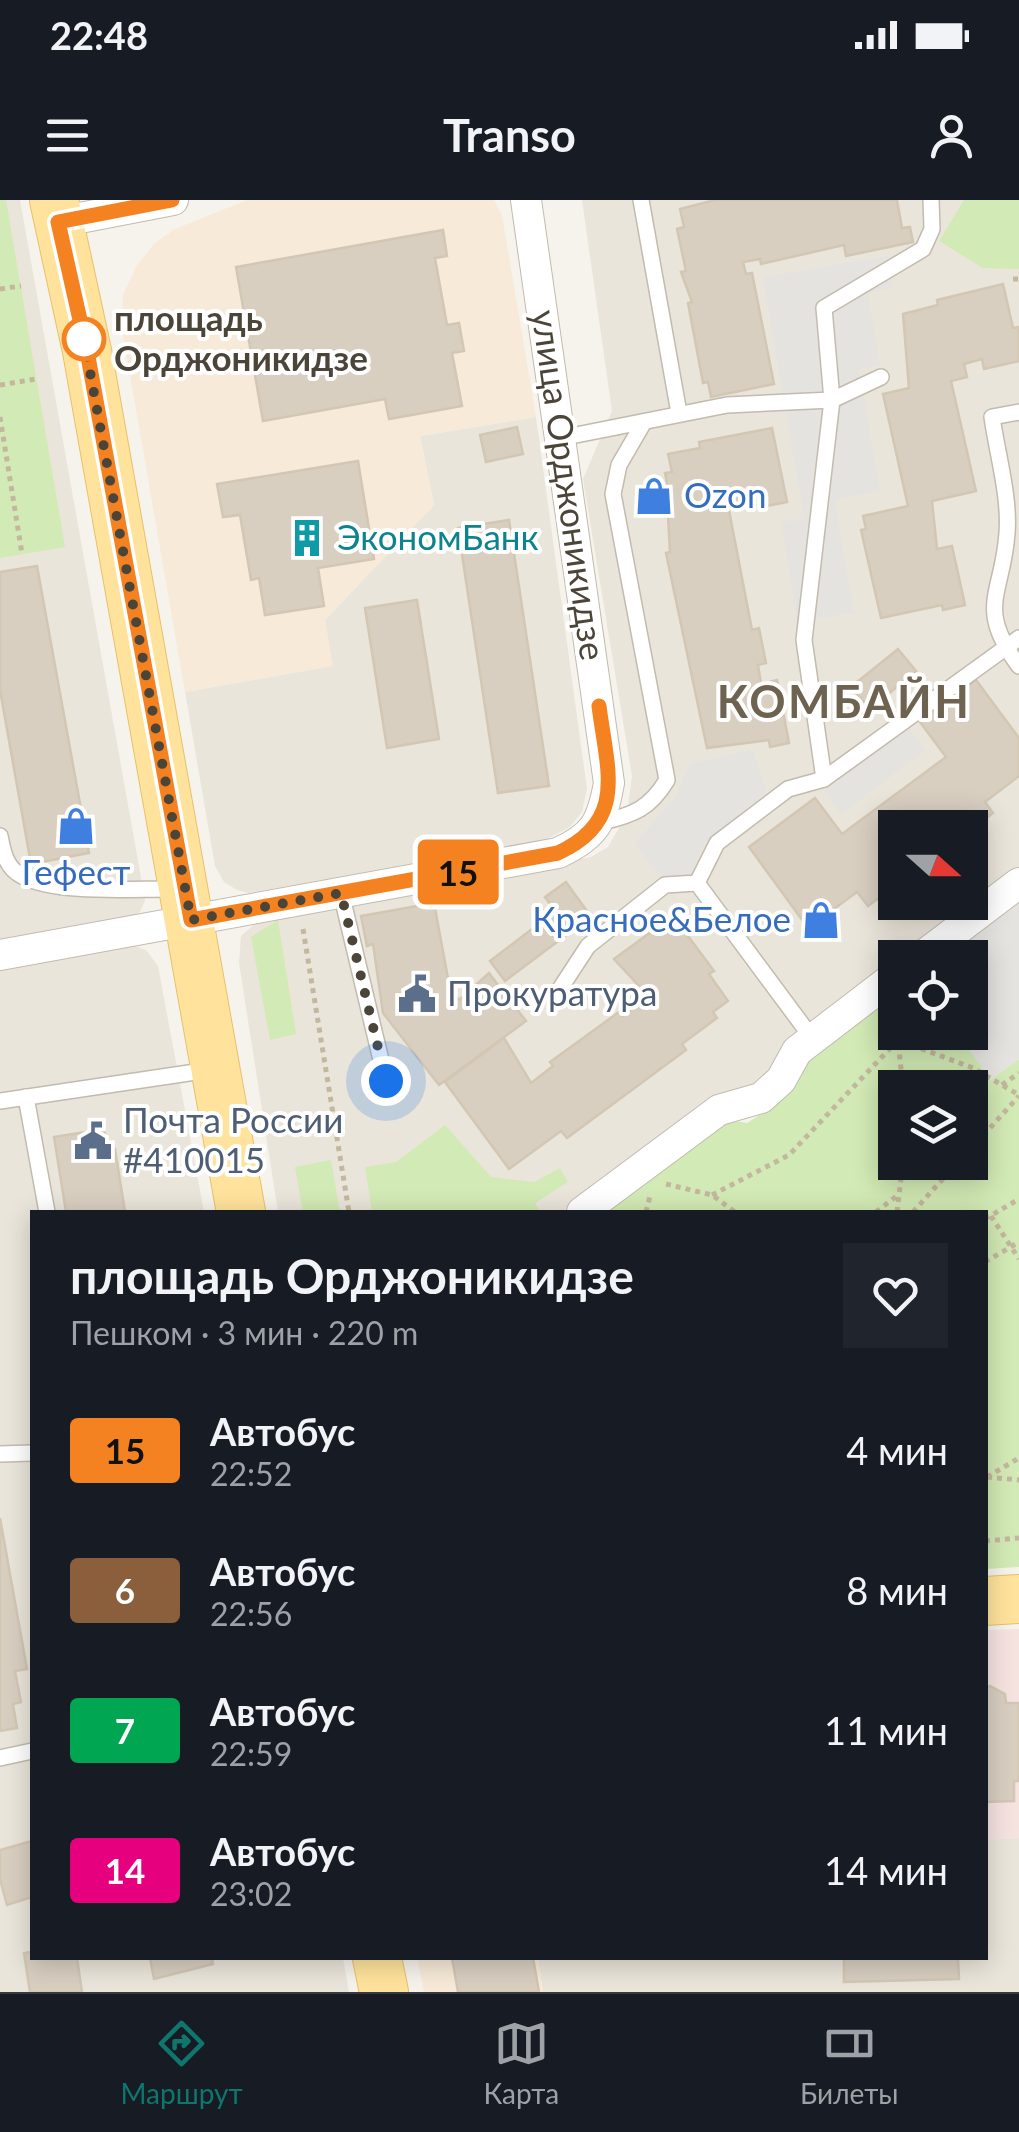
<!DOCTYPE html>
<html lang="ru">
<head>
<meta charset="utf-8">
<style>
  body { margin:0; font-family:Lato,sans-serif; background:#20242c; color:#f1f3f6; height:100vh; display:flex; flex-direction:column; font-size:38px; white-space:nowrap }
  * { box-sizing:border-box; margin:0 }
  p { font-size:32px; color:#9ea1a6 }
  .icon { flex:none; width:55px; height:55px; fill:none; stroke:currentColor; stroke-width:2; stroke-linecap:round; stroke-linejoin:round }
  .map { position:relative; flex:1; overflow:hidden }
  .sheet { position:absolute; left:30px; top:1010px; width:958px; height:750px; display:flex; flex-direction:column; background:#171b24; border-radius:0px; box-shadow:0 5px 25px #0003 }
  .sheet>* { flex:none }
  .badge { padding:0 20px; border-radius:8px; font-size:35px; line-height:65px }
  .needle { width:65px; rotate:111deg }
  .buttons { position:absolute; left:878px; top:610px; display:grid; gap:20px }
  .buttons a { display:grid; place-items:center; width:110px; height:110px; border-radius:0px; background:#171b24; box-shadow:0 5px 25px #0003; font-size:50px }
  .you { position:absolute; width:50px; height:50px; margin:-25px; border:8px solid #fff; border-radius:50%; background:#1a73e8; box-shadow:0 0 0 15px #1a73e833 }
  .map>.badge { position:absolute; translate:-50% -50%; box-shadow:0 0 0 5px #fff }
  .round { display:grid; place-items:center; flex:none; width:105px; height:105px; border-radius:0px; background:#20242c }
  .head { display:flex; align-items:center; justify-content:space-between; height:170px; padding:0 40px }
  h1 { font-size:48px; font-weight:700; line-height:75px }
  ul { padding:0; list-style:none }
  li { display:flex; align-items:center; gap:30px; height:140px; padding:0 40px }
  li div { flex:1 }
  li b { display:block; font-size:38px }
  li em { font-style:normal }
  li .badge { min-width:110px; font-weight:700; text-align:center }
  .status { display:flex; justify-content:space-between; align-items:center; height:70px; padding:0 50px; background:#171b24; direction:ltr }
  .status svg { height:28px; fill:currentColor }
  header { display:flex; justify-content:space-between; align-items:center; height:130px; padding:0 40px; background:#171b24; font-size:45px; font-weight:700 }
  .tab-bar { display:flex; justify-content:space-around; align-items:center; height:140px; border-top:2px solid #363941; background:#171b24; font-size:28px; color:#9ea1a6 }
  .tab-bar a { display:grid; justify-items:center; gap:5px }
  .tab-bar .on { color:#0f766e }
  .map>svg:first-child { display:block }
  .residential { fill:#eae5da; fill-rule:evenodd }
  .commercial { fill:#f7ead8 }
  .medical { fill:#f6e3e0 }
  .green { fill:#d2eab5; fill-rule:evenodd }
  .parking { fill:#e5e3e0 }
  .building { fill:#d8cfc1; stroke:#d3c7b4; stroke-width:2.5 }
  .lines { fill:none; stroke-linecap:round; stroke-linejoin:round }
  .lane-casing { stroke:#c2bbae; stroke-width:18 }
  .street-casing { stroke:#c2bbae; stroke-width:32 }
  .primary-casing { stroke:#e6c16a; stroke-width:50 }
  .path { stroke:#c4b79f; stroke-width:5; stroke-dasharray:5 5; stroke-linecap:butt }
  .lane { stroke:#fff; stroke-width:15 }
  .street { stroke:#fff; stroke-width:30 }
  .primary { stroke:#ffe39c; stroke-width:48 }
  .line-casing { stroke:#fff; stroke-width:22 }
  .line { stroke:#f58220; stroke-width:15 }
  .walk { stroke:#4b4439; stroke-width:10; stroke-dasharray:0 18 }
  .stop-dot { fill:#fff; stroke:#f58220; stroke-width:5 }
  .labels { text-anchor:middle; stroke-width:8; stroke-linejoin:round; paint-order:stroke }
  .stop-label { font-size:35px; font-weight:bold; fill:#4b4439; stroke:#fff; text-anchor:start }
  .street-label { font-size:35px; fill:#4b4439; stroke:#fff }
  .shop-label { font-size:35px; fill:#366cbe; stroke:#fff; text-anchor:start }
  .culture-label { font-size:35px; fill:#0d838f; stroke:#fff; text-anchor:start }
  .service-label { font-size:35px; fill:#4e5e75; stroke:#fff; text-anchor:start }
  .district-label { font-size:45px; font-weight:bold; letter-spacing:2.5px; fill:#6e6250; stroke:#fff }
</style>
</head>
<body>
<div class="status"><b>22:48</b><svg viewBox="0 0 49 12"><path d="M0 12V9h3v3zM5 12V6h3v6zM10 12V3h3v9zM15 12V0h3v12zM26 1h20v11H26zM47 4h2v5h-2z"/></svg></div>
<header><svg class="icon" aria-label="menu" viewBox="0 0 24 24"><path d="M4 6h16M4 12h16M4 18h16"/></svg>Transo<svg class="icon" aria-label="person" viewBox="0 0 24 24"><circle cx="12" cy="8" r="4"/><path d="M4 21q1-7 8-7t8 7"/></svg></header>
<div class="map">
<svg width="1019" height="1792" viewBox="0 0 1019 1792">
  <rect width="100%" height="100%" fill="#f6f3ec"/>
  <g class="residential">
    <path d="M 0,0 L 20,0 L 145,700 L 139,714 L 126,724 L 0,747 Z"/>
    <path d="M 582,0 L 1019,0 L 1019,670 L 787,840 L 769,875 L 752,888 L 706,901 L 562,1012 L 278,1012 L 239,763 L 241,736 L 257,722 L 591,657 L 608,647 L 627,614 L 632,576 L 583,279 L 612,211 ZM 895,628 L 970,628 L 970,702 L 895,702 Z"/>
    <path d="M 536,217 L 587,589 L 582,612 L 570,627 L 545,640 L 249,693 L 237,690 L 224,682 L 215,666 L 185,492 L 332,466 L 325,420 L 434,305 L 420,236 Z"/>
    <path d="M 132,745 L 146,750 L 158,766 L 204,1012 L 32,1012 L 32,1758 L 343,1758 L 349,1792 L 0,1792 L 0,769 Z"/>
    <path d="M 1019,1638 L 1019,1792 L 543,1792 L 538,1758 L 985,1758 L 985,1640 Z"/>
  </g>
  <g class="commercial">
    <path d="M 247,0 L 494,0 L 502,15 L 536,217 L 420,236 L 434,305 L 325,420 L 333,466 L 185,492 L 122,129 L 123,95 L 137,65 L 155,43 L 175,29 Z"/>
    <path d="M 417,1758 L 538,1758 L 543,1792 L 424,1792 Z"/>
  </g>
  <path class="medical" d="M 1019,1429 L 1019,1638 L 985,1640 L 985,1430 Z"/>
  <g class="green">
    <path d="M 0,0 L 6,0 L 65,347 L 0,358 Z"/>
    <path d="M 964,0 L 1019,0 L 1019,69 L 983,68 L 939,41 Z"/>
    <path d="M 278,720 L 296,834 L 270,840 L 251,737 Z"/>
    <path d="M 895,795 L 895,832 L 957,833 L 991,879 L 1019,859 L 1019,1367 L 985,1369 L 985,1012 L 603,1012 L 723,919 L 747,923 L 770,908 L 800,867 ZM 895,888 L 970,888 L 970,962 L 895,962 Z"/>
    <path d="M 445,925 L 491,977 L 534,982 L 560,968 L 568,982 L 535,1003 L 540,1012 L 372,1012 L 365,967 L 396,962 Z"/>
    <path d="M 331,960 L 340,1012 L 303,1012 L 295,967 Z"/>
  </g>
  <g class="parking">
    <path d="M 887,56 L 893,88 L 868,93 L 880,165 L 859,169 L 880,291 L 835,300 L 854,413 L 798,422 L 781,322 L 804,318 L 763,77 Z"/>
    <path d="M 908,528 L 925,550 L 842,614 L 824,591 Z"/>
    <path d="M 753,550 L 768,596 L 705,642 L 691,675 L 660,678 L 635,643 L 676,596 L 690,563 Z"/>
    <path d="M 1019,703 L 1019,859 L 991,880 L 957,833 L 970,832 L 970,758 L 945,758 Z"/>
  </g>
  <g class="building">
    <path d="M 897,0 L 902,28 L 910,27 L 913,42 L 846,56 L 844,45 L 761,64 L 760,59 L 743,62 L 746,74 L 752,73 L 774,184 L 711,197 L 708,182 L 703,183 L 688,103 L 692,102 L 681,72 L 686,71 L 677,29 L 684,27 L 680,9 L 715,0 Z"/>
    <path d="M 443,30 L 447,56 L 435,58 L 447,125 L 459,123 L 464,151 L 452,153 L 462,206 L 389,219 L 385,199 L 263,221 L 236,67 Z"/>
    <path d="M 1003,84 L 1013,128 L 1019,127 L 1019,161 L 984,169 L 982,159 L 964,164 L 967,177 L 951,181 L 976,291 L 932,301 L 937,349 L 952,346 L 965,405 L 943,410 L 942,405 L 881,418 L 861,330 L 866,329 L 863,316 L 908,306 L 883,194 L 909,188 L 903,114 L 938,105 L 937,100 Z"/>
    <path d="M 517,227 L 523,254 L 486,262 L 480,235 Z"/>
    <path d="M 772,228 L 787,302 L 751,309 L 749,301 L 728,305 L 752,430 L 759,428 L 766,463 L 758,465 L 761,484 L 777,480 L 789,543 L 770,547 L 769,540 L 707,548 L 666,353 L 670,352 L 668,316 L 673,315 L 665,273 L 672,272 L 668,254 L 700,248 L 699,242 Z"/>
    <path d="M 358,261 L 374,359 L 318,368 L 324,406 L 265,415 L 259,378 L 251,380 L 240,315 L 223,317 L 217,284 Z"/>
    <path d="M 509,320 L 549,586 L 498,593 L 458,328 Z"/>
    <path d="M 37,366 L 89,653 L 31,664 L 0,490 L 0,372 Z"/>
    <path d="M 417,400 L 439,539 L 387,548 L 365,408 Z"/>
    <path d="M 898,449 L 916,471 L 870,509 L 851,487 Z"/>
    <path d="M 976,480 L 1019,538 L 1019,576 L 985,602 L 993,613 L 970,631 L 895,628 L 895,686 L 868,706 L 857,692 L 808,728 L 749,647 L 815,598 L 842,634 L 946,557 L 920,522 Z"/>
    <path d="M 566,682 L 592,718 L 571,733 L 545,697 Z"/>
    <path d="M 434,703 L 450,789 L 459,800 L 489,773 L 526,821 L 439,885 L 383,813 L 373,744 L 367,746 L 361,716 Z"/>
    <path d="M 553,713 L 569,733 L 505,781 L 490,761 Z"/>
    <path d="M 673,716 L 714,771 L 709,774 L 728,801 L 713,812 L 717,818 L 682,844 L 686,850 L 567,938 L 561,931 L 509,969 L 445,882 L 504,838 L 531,883 L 553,866 L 550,862 L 619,812 L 622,816 L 649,797 L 614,759 Z"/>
    <path d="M 104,929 L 108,950 L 115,949 L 125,1012 L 66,1012 L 54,937 Z"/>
    <path d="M 0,1318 L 27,1469 L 15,1471 L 21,1502 L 13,1504 L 17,1528 L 0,1531 Z"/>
    <path d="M 990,1486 L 1005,1494 L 1006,1503 L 1019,1503 L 1019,1581 L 1014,1581 L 1014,1601 L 985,1602 L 985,1488 Z"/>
    <path d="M 32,1641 L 32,1697 L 7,1705 L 0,1679 L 0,1650 Z"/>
    <path d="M 32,1752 L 32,1758 L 77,1758 L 82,1792 L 30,1792 L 24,1753 Z"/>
    <path d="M 150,1758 L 212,1758 L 213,1764 L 154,1779 Z"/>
    <path d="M 452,1758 L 533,1758 L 539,1792 L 458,1792 Z"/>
    <path d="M 844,1758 L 958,1758 L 959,1779 L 844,1782 Z"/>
  </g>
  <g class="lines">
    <g class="lane-casing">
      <g id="lane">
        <path d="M 641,0 L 679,213"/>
        <path d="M 1019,212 L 992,217 C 997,253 1010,297 1007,333 C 1003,394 975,407 1019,466"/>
        <path d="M 561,238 L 727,205 L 832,200 L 881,177"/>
        <path d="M 824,579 L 804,440 L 832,200 L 824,108 L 923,49 L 932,29 L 931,0"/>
        <path d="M 602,622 C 634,615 650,608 667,580 L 613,294 L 619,265 L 644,222"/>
        <path d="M 0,636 C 3,652 6,668 22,676 C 58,695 137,688 179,689"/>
        <path d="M 697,683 L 812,838"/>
        <path d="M 341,693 L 386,881"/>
        <path d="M 554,798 L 588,746 L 665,685 L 697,683 L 717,643 L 788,589 L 824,579 L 1019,438"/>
        <path d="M 26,897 L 47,1012"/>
        <path d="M 0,901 L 209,870"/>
        <path d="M 0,1254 L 32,1253"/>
        <path d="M 0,1558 L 32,1551"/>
      </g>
    </g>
    <g class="street-casing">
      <g id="street">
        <path d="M 59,22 L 173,0"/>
        <path d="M 0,755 L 558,653 C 595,636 602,622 609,583 L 526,0"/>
        <path d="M 920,758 L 1019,683"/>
        <path d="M 582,1012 L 719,910 L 761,898 L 781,880 L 797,851 L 895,776"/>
      </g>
    </g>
    <g class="primary-casing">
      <g id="primary">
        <path d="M 54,0 L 87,151 L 241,1012"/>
        <path d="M 985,1401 L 1019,1399"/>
        <path d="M 377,1758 L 384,1792"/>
      </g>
    </g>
    <g class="path">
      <path d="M 1013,79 L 1019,79"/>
      <path d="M 0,89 L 21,86"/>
      <path d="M 0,185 L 36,179"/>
      <path d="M 0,217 L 22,354"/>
      <path d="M 303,729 L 349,1012"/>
      <path d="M 880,822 L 898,840 L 903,888"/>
      <path d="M 1002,885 L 1019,873"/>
      <path d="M 970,950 L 1019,896"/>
      <path d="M 666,984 L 712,995 L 735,1012"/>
      <path d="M 712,995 L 789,955 L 898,840 L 973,868 L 1019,895"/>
      <path d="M 646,1012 L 650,996"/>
      <path d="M 876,1012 L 898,995"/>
      <path d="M 897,1012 L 903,962"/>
      <path d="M 913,1012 L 958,962"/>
      <path d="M 991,1016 L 1019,1059"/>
      <path d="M 985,1019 L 1019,999"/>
      <path d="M 985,1062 L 1019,1042"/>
      <path d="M 987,1277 L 1019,1258"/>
      <path d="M 987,1277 L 1019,1280"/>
      <path d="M 985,1341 L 1019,1338"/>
    </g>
    <use href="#lane" class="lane"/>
    <use href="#street" class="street"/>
    <use href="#primary" class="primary"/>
  </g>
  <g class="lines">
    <g class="line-casing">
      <path id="line" d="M 172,0 L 58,22 L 87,151 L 191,720 L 558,653 C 628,621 607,570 599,506"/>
    </g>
    <use href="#line" class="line"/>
    <path class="walk" d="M 84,139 L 191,720 L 341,693 L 386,881"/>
  </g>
  <defs>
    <g id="shop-bare" transform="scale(3)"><path d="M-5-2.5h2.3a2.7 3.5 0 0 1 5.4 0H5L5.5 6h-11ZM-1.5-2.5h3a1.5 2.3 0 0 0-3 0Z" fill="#3f7fe0" stroke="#fff" stroke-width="2.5" paint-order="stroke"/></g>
    <g id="building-bare" transform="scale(3)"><path d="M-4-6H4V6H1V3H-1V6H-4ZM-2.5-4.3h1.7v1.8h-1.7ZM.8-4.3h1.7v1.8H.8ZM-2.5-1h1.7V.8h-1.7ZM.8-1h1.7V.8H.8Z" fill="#0f9aa8" stroke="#fff" stroke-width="2.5" paint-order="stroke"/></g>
    <g id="civic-bare" transform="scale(3)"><path d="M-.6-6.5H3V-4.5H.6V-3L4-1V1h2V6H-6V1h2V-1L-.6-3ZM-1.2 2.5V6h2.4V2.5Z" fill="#5c6f8a" stroke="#fff" stroke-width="2.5" paint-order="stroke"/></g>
  </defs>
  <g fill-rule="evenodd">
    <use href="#shop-bare" x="654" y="296"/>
    <use href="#building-bare" x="307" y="338"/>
    <use href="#shop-bare" x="76" y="626"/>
    <use href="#shop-bare" x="821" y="720"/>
    <use href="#civic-bare" x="417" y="794"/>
    <use href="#civic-bare" x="93" y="941"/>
  </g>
  <circle class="stop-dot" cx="84" cy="139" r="20"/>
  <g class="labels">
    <g class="stop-label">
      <text x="114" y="131">площадь<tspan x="114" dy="40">Орджоникидзе</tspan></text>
    </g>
    <g class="street-label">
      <text transform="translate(568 285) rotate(82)" y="12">улица Орджоникидзе</text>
    </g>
    <g class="shop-label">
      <text x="684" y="308">Ozon</text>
      <text x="76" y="685" text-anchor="middle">Гефест</text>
      <text x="791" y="732" text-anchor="end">Красное&amp;Белое</text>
    </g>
    <g class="culture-label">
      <text x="337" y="350">ЭкономБанк</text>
    </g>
    <g class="service-label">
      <text x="447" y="806">Прокуратура</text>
      <text x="123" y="933">Почта России<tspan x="123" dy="40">#410015</tspan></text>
    </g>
    <g class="district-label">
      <text x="844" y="518">КОМБАЙН</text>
    </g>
  </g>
</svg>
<div class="buttons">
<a><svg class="needle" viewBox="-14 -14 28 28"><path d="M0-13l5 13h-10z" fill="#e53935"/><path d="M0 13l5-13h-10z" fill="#9ea1a6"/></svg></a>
<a><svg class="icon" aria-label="locate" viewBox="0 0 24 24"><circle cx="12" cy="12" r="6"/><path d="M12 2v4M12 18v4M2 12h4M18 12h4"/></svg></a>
<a><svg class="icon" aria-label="layers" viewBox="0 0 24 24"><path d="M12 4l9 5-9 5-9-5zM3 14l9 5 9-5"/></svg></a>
</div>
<div class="you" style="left:386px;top:881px"></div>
<b class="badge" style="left:458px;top:672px;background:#f58220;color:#111">15</b>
<section class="sheet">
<div class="head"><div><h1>площадь Орджоникидзе</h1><p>Пешком · 3 мин · 220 m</p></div><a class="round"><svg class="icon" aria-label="heart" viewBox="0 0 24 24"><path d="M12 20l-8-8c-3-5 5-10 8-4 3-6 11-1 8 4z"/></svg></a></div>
<ul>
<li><span class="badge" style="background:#f58220;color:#111">15</span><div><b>Автобус</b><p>22:52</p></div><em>4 мин</em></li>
<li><span class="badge" style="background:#8b5e3c;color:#fff">6</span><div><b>Автобус</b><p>22:56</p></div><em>8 мин</em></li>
<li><span class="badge" style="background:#00a651;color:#fff">7</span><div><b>Автобус</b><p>22:59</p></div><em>11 мин</em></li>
<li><span class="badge" style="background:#e6007e;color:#fff">14</span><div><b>Автобус</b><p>23:02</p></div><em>14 мин</em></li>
</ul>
</section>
</div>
<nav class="tab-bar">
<a class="on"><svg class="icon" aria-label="directions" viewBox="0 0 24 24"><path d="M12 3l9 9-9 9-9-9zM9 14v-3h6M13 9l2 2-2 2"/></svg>Маршрут</a>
<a><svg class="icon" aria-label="map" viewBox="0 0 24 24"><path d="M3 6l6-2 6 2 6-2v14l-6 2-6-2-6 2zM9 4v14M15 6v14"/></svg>Карта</a>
<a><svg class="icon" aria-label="tickets" viewBox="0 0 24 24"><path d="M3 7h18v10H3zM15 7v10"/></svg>Билеты</a>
</nav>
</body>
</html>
